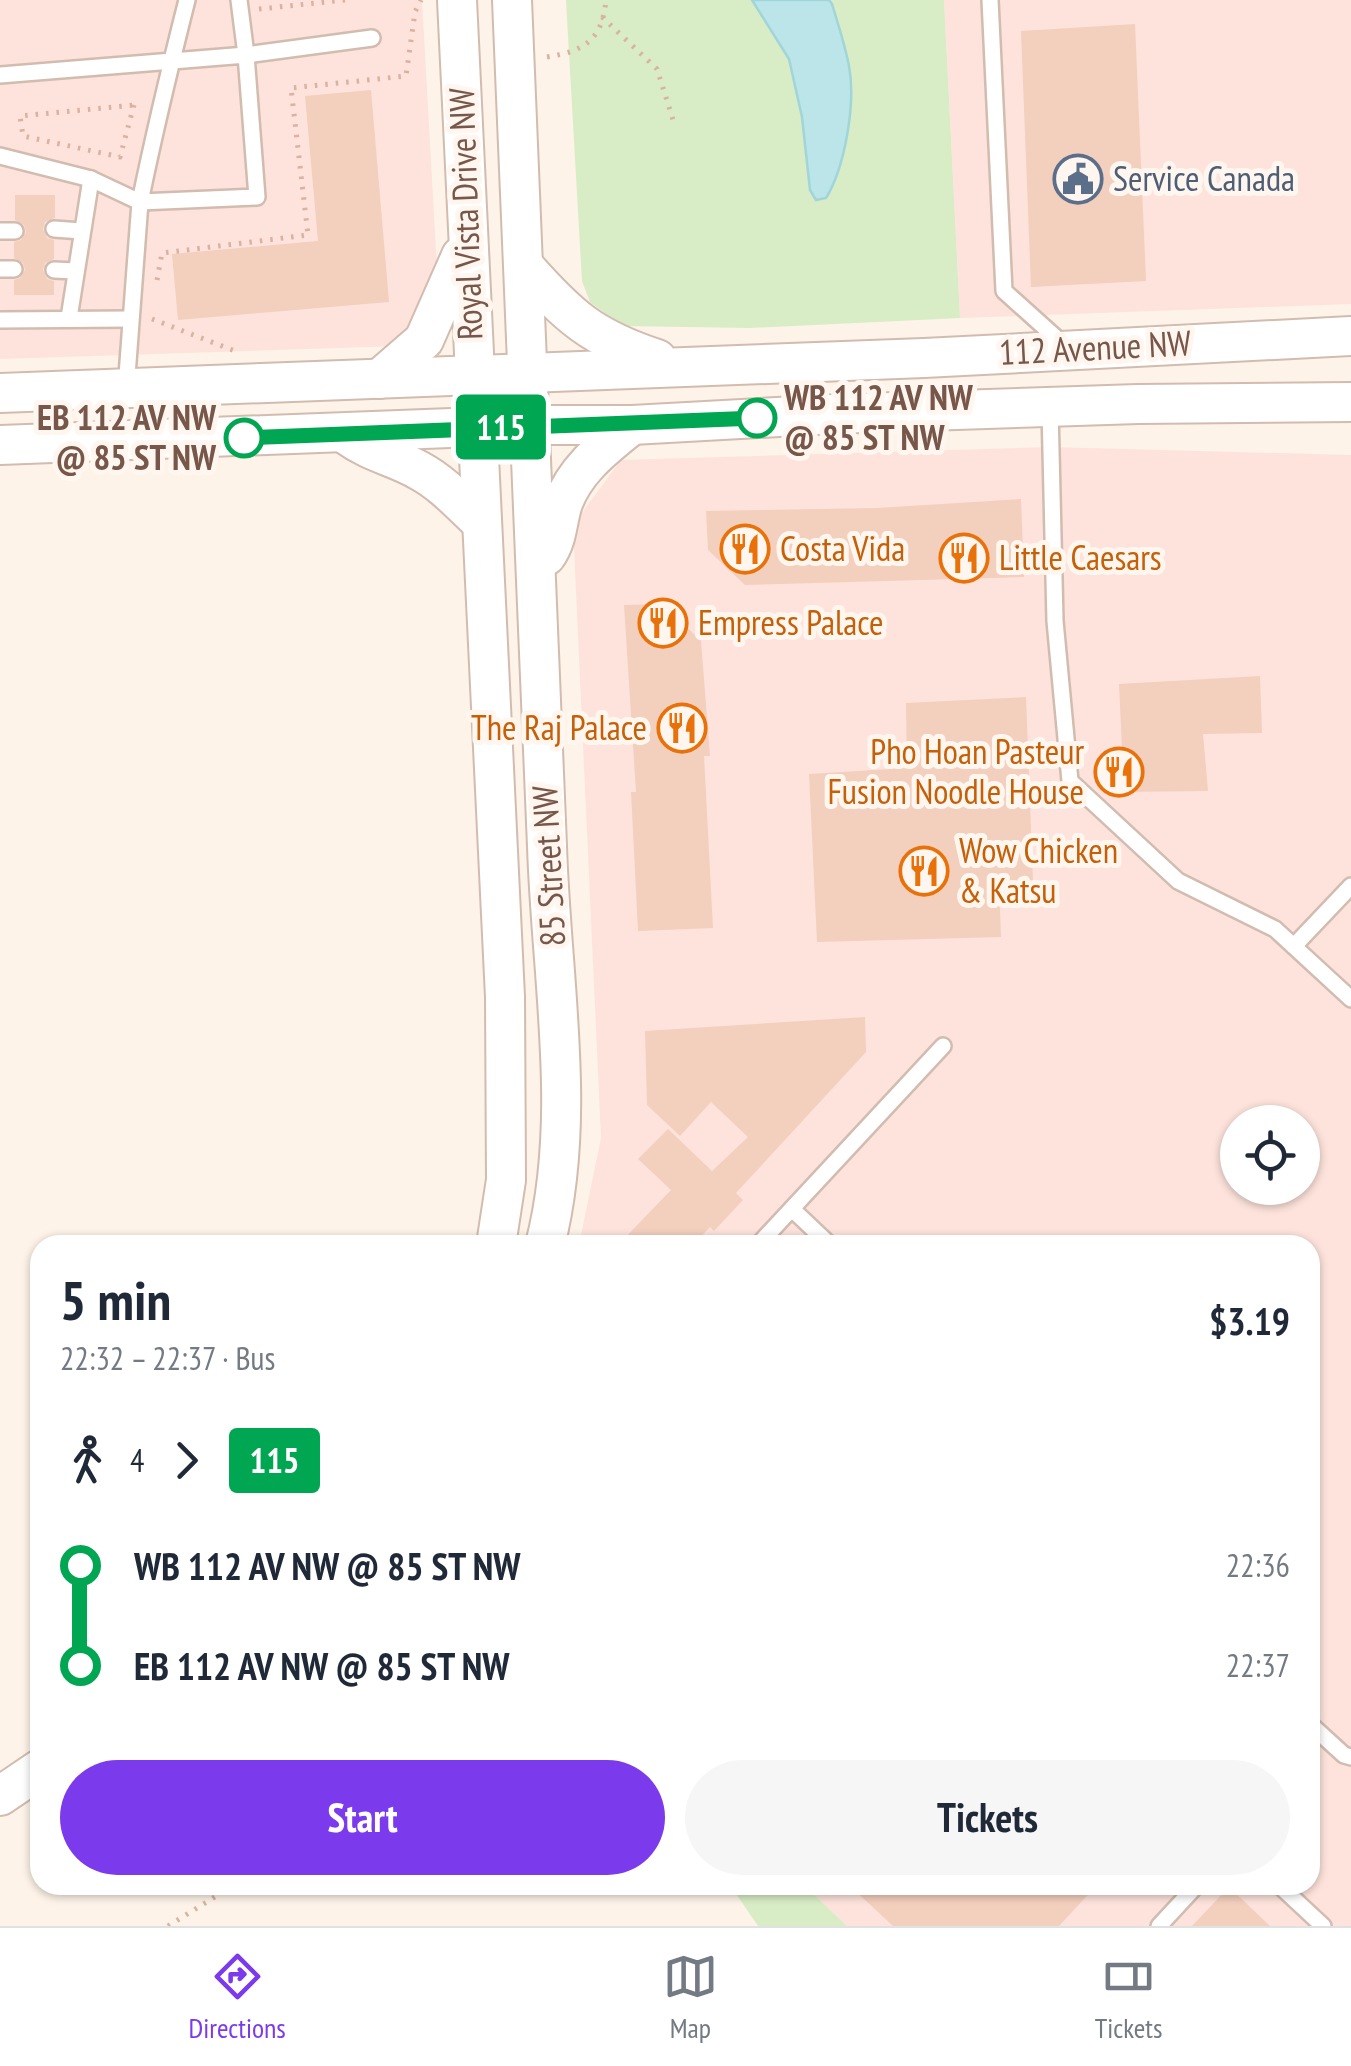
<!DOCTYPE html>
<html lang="en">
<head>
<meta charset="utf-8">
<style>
  body { margin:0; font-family:"PT Sans Narrow",sans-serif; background:#f6f6f7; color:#1f2937; height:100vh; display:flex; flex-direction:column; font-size:38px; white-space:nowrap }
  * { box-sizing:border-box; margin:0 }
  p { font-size:32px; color:#747a83 }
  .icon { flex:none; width:55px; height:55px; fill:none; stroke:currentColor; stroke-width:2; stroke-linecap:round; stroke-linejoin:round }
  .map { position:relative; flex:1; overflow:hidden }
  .panel { position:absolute; left:30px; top:1235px; width:1290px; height:660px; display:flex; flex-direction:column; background:#fff; border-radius:30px; box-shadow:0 2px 8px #0004 }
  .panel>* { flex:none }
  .badge { padding:0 20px; border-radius:8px; font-size:35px; line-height:65px }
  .controls { position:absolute; left:1220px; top:1105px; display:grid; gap:20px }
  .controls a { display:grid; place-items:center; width:100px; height:100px; border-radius:50%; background:#fff; box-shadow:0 2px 8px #0004; font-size:50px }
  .map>.badge { position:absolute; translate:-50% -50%; box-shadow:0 0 0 5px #fff }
  .legs { display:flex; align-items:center; gap:15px; height:110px; padding:0 30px; font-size:32px }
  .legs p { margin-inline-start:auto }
  .summary { display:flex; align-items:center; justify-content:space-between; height:170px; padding:0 30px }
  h1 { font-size:55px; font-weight:600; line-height:75px }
  .primary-button { display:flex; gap:20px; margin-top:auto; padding:20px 30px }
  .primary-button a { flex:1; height:115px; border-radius:60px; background:#7c3aed; color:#fff; font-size:40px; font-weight:600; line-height:115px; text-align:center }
  .primary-button a+a { background:#f6f6f7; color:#1f2937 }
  ul { padding:0 30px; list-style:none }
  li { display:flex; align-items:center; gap:35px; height:100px; font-size:38px }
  li i { display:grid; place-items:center; width:15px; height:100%; margin:0 12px; background:currentColor }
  li i::after { content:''; width:25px; height:25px; margin:-12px; border:8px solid; border-radius:50%; background:#fff }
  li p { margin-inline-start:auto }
  li:first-child i { background:linear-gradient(#0000 50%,currentColor 0) }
  li:last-child i { background:linear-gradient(currentColor 50%,#0000 0) }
  .menu { display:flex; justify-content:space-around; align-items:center; height:140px; border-top:2px solid #e0e1e3; background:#fff; font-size:28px; color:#747a83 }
  .menu a { display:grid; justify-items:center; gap:5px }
  .menu .selected { color:#7c3aed }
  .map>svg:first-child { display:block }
  .commercial { fill:#fde3db; fill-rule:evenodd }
  .green { fill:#d8ecc5 }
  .water { fill:#bbe5e8; stroke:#a1d5da; stroke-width:2.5 }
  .building { fill:#f3cfbe }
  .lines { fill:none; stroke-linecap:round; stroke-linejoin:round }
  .service-casing { stroke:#d2bcaf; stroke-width:20 }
  .tertiary-casing { stroke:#d2bcaf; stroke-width:42 }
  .path { stroke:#d9b2a1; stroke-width:5; stroke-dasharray:2.5 8; stroke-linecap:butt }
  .service { stroke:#fff; stroke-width:15 }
  .tertiary { stroke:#fff; stroke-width:38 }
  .line-1-casing { stroke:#fff; stroke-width:22 }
  .line-1 { stroke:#00a651; stroke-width:15 }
  .stop-1-dot { fill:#fff; stroke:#00a651; stroke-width:5 }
  .labels { text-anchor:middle; stroke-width:10; stroke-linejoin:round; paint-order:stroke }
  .service-label { font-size:35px; fill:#4e5e75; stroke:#fff7ef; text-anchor:start }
  .street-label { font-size:35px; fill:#78574b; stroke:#fff7ef }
  .stop-label { font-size:35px; font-weight:bold; fill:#78574b; stroke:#fff7ef; text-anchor:start }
  .food-label { font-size:35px; fill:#c56008; stroke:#fff7ef; text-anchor:start }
</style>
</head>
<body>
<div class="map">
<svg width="1351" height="1926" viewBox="0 0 1351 1926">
  <rect width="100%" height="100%" fill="#fdf3e8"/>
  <g class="commercial">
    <path d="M 0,0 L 422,0 L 437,269 L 424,316 L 398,346 L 0,359 Z"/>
    <path d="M 944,0 L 1351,0 L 1351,304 L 960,318 Z"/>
    <path d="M 1051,447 L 1351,455 L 1351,1926 L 847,1926 L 804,1885 L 1310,1885 L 1310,1245 L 579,1245 L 601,1138 L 573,525 L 621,460 ZM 1238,1122 L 1302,1122 L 1302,1188 L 1238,1188 Z"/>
  </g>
  <g class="green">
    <path d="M 566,0 L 944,0 L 960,318 L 750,328 L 623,326 L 590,302 L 582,281 Z"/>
    <path d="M 730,1885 L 804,1885 L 847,1926 L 758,1926 Z"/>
  </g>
  <path class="water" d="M 752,0 L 829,0 L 832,4 C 838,24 845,45 849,66 C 856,103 845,167 826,198 L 816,200 L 810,190 L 802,117 L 789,59 Z"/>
  <g class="building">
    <path d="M 1135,24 L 1146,281 L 1031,287 L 1021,31 Z"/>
    <path d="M 371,90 L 389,302 L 178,320 L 172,254 L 318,241 L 305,96 Z"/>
    <path d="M 15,195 L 55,195 L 55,218 L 45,222 L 43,229 L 47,238 L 54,240 L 54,259 L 45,263 L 43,270 L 47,279 L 54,281 L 54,295 L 14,295 L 14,280 L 20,278 L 25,270 L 23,263 L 14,258 L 14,242 L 21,240 L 26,232 L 24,225 L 15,220 Z"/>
    <path d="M 1021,499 L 1024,577 L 745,585 L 708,550 L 706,511 L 877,508 Z"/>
    <path d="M 663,604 L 701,641 L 710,756 L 704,756 L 713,928 L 638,931 L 631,792 L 636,792 L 624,605 Z"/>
    <path d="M 1260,676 L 1262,733 L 1203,734 L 1208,791 L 1124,792 L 1119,684 Z"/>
    <path d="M 1026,697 L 1033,881 L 999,883 L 1001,937 L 817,942 L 809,774 L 907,768 L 906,703 Z"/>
    <path d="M 865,1017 L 866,1052 L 736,1193 L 743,1200 L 714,1231 L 710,1227 L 693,1245 L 618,1245 L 671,1190 L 638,1159 L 668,1129 L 712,1171 L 748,1137 L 711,1102 L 680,1136 L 647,1105 L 645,1031 Z"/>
    <path d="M 849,1885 L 1097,1885 L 1059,1926 L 893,1926 Z"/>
    <path d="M 1229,1887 L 1270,1926 L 1192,1926 Z"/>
  </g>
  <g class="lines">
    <g class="service-casing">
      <g id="service">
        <path d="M 239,0 L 246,55 L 372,38"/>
        <path d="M 990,0 L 1004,291 L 1063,344"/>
        <path d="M 0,75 L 246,55 L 257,197 L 140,202 C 154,134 170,67 187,0"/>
        <path d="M 0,156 L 91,179 L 140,202 L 126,389"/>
        <path d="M 54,229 L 82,231"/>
        <path d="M 0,231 L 15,231"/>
        <path d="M 0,269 L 14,269"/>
        <path d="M 54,270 L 76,271"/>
        <path d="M 69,318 L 91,179"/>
        <path d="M 0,320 L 129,319"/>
        <path d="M 1050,409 L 1055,621 L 1070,781 L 1178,881 L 1275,929 L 1351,999"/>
        <path d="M 1294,946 L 1351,886"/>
        <path d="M 792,1209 L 830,1245"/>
        <path d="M 758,1245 L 943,1046"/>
        <path d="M 1310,1724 L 1344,1755 L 1351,1757"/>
        <path d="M 1279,1885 L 1323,1926"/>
        <path d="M 1159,1926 L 1197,1885"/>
      </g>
    </g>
    <g class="tertiary-casing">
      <g id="tertiary">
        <path d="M 457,0 L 505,997 L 506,1180 L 496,1245"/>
        <path d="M 512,0 C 526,282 537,564 547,846 C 551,978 578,1116 545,1245"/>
        <path d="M 524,266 C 568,316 592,338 657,359"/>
        <path d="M 379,379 L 424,340 L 461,256"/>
        <path d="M 0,393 L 924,358 L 1351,336"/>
        <path d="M 348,436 C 371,453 396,457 420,471 C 444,484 462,505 482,523"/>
        <path d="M 0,445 L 529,425 L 632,425 L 833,414 L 1138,404 L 1351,402"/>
        <path d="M 546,556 C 558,540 557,521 563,503 C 576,468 605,447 632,425"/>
        <path d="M 0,1796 L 40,1769"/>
      </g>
    </g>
    <g class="path">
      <path d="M 259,9 L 345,0"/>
      <path d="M 602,17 L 657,69 L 675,126"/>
      <path d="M 547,57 C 584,51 602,41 606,0"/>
      <path d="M 134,105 L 120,157 L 23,136 L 20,116 Z"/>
      <path d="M 157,280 L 162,253 L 308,235 L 291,88 L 406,76 L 415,12 L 421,0"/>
      <path d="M 152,319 L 235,351"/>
      <path d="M 168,1926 L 234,1885"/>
    </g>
    <use href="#service" class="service"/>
    <use href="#tertiary" class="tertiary"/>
  </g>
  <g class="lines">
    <g class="line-1-casing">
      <path id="line-1" d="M 244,438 L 757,418"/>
    </g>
    <use href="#line-1" class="line-1"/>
  </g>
  <defs>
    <g id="civic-ring" transform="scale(2.5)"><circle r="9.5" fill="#fff7ef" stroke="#5c6f8a" stroke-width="1.5"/><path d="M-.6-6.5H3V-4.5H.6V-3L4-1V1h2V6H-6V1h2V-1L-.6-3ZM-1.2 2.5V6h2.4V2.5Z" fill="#5c6f8a"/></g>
    <g id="restaurant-ring" transform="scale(2.5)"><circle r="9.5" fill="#fff7ef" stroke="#e8710a" stroke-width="1.5"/><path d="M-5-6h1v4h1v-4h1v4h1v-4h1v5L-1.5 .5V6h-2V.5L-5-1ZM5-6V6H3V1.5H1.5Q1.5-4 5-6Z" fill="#e8710a"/></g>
  </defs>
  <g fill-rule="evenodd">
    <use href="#civic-ring" x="1078" y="179"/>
    <use href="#restaurant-ring" x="745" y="549"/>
    <use href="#restaurant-ring" x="964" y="558"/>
    <use href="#restaurant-ring" x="663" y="623"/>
    <use href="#restaurant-ring" x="682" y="728"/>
    <use href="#restaurant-ring" x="1119" y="772"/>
    <use href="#restaurant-ring" x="924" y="871"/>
  </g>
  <g class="stop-1-dot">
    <circle cx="757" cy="418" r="18"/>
    <circle cx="244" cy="438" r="18"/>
  </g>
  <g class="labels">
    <g class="service-label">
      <text x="1113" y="191">Service Canada</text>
    </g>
    <g class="street-label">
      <text transform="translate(466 214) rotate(-92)" y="12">Royal Vista Drive NW</text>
      <text transform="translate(1095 348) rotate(-3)" y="12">112 Avenue NW</text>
      <text transform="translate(549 866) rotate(-93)" y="12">85 Street NW</text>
    </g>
    <g class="stop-label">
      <text x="784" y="410">WB 112 AV NW<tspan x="784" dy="40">@ 85 ST NW</tspan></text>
      <text x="216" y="430" text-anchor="end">EB 112 AV NW<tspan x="216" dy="40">@ 85 ST NW</tspan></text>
    </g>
    <g class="food-label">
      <text x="780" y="561">Costa Vida</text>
      <text x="999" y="570">Little Caesars</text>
      <text x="698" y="635">Empress Palace</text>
      <text x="647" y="740" text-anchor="end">The Raj Palace</text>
      <text x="1084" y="764" text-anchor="end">Pho Hoan Pasteur<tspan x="1084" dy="40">Fusion Noodle House</tspan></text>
      <text x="959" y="863">Wow Chicken<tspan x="959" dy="40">&amp; Katsu</tspan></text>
    </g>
  </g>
</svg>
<div class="controls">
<a><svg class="icon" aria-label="locate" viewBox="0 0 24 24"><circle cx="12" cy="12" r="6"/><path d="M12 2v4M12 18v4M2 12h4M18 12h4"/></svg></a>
</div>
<b class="badge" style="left:501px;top:427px;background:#00a651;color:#fff">115</b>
<section class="panel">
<div class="summary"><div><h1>5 min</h1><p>22:32 – 22:37 · Bus</p></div><b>$3.19</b></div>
<div class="legs"><svg class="icon" aria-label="walk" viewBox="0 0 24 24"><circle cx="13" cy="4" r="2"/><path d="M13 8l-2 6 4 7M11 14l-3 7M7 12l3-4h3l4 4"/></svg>4<svg class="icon" aria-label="forward" viewBox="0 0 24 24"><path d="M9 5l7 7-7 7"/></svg><b class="badge" style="background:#00a651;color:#fff">115</b></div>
<ul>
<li><i style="color:#00a651"></i><b>WB 112 AV NW @ 85 ST NW</b><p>22:36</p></li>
<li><i style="color:#00a651"></i><b>EB 112 AV NW @ 85 ST NW</b><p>22:37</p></li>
</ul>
<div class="primary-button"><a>Start</a><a>Tickets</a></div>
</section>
</div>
<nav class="menu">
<a class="selected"><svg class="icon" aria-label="directions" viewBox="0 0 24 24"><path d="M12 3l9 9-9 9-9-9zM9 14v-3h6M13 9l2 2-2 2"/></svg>Directions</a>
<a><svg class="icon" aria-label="map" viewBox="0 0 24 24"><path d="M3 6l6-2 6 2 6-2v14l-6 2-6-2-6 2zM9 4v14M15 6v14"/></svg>Map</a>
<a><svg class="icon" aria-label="tickets" viewBox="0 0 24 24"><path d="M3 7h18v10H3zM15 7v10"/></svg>Tickets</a>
</nav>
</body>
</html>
